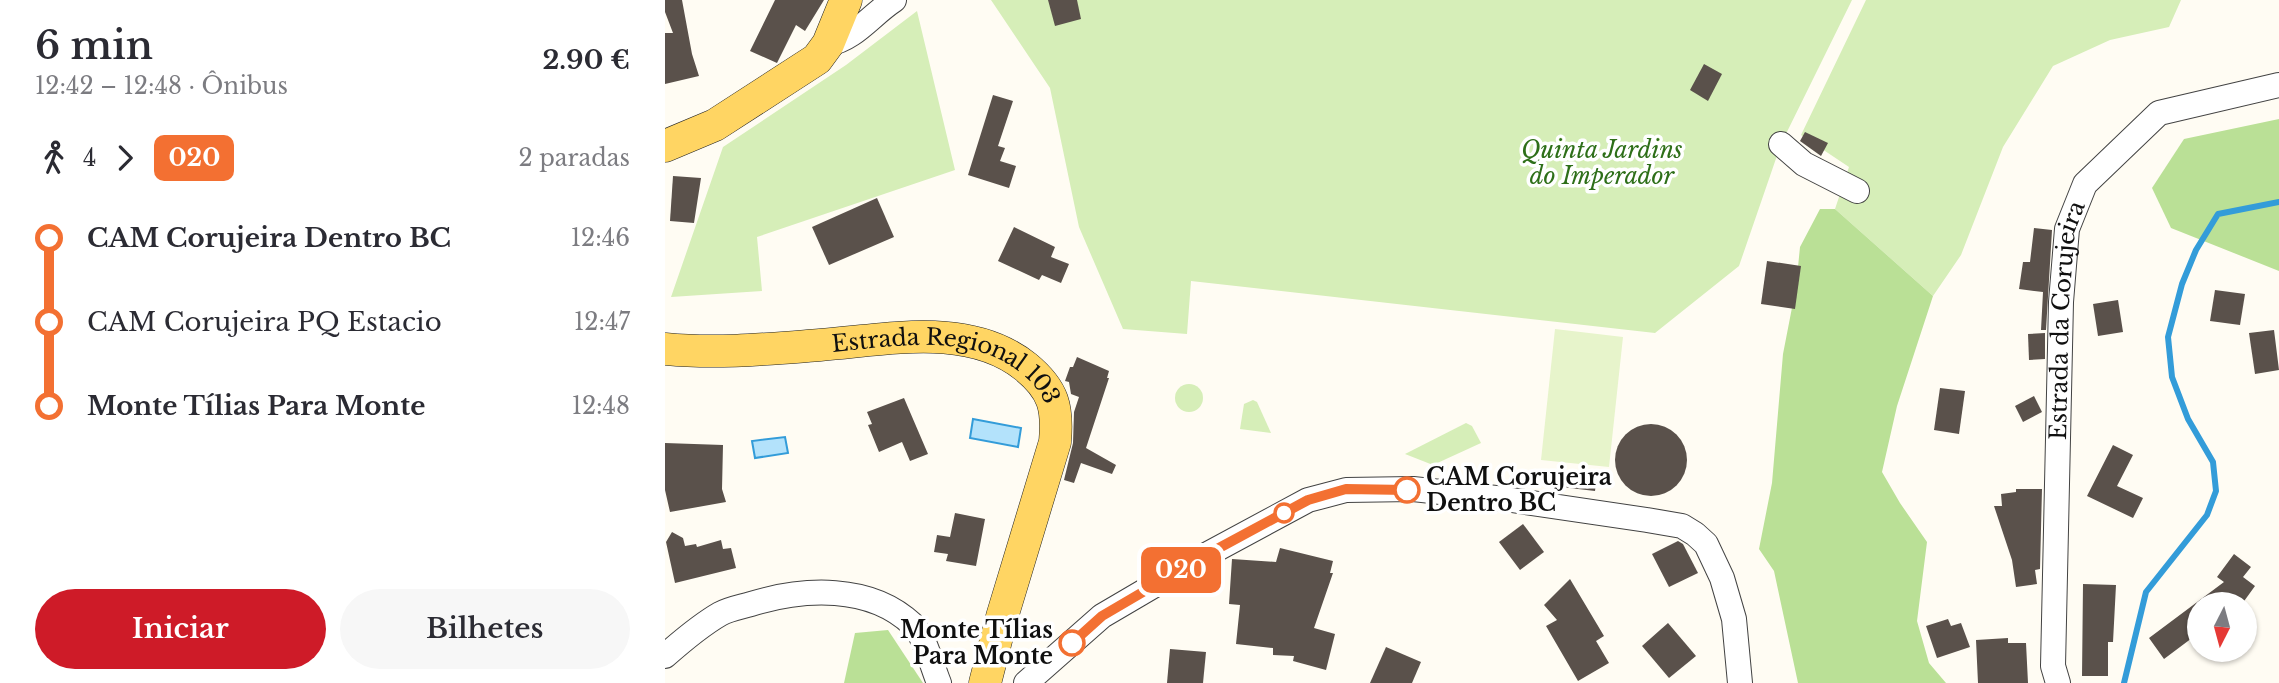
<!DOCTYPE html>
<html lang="pt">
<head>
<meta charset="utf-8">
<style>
  body { margin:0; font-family:"Libre Baskerville",serif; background:#f7f7f7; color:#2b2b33; height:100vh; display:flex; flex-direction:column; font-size:26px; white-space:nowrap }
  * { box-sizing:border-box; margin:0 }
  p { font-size:23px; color:#7c7c81 }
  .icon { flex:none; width:38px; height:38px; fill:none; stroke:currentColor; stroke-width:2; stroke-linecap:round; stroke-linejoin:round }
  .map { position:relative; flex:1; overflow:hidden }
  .panel { display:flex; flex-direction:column; background:#fff; width:665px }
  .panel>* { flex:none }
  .badge { padding:0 14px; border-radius:10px; font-size:24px; line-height:46px }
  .needle { width:46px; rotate:186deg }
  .fabs { position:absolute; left:1522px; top:592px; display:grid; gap:14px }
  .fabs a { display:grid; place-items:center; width:70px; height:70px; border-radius:50%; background:#fff; box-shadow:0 2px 5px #0004; font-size:35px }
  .map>.badge { position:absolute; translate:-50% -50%; box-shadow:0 0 0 4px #fff }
  .legs { display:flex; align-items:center; gap:10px; height:77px; padding:0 35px; font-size:23px }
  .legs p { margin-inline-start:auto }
  .overview { display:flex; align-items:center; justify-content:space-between; height:119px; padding:0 35px }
  h1 { font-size:38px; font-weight:600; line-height:52px }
  .cta { display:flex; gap:14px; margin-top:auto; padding:14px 35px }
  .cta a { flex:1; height:80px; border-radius:42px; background:#ce1b28; color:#fff; font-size:28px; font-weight:600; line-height:80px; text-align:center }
  .cta a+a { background:#f7f7f7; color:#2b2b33 }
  ul { padding:0 35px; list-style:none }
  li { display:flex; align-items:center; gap:24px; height:84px; font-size:26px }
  li i { display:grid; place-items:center; width:10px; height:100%; margin:0 9px; background:currentColor }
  li i::after { content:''; width:18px; height:18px; margin:-9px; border:5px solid; border-radius:50%; background:#fff }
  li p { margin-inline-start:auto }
  li:first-child i { background:linear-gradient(#0000 50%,currentColor 0) }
  li:last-child i { background:linear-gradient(currentColor 50%,#0000 0) }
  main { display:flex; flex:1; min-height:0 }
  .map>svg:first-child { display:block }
  .green { fill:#d6eeb8 }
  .forest { fill:#bae096 }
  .pitch { fill:#e7f4cb }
  .water { fill:#b3e2fb; stroke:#339cd9; stroke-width:2 }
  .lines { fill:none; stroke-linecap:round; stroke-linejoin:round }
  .stream { stroke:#339cd9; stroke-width:6 }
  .building { fill:#5a514b }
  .minor-casing { stroke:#434343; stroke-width:26 }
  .major-casing { stroke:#212121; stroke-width:33 }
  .minor { stroke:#fff; stroke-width:24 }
  .major { stroke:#ffd563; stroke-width:32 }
  .line-1-casing { stroke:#fff; stroke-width:16 }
  .line-1 { stroke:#f37032; stroke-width:10 }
  .stop-1-dot { fill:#fff; stroke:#f37032; stroke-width:3.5 }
  .labels { text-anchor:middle; stroke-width:7; stroke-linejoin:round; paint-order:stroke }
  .park-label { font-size:23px; font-style:italic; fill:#2e6f19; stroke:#fff }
  .street-label { font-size:23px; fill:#101010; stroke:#fff }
  .stop-label { font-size:23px; font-weight:bold; fill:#101010; stroke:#fff; text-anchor:start }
</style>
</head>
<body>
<main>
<section class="panel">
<div class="overview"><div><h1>6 min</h1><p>12:42 – 12:48 · Ônibus</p></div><b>2.90 €</b></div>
<div class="legs"><svg class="icon" aria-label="walk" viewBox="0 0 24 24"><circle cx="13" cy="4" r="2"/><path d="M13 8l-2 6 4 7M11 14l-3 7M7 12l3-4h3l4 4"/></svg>4<svg class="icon" aria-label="forward" viewBox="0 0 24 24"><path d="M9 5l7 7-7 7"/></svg><b class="badge" style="background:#f37032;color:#fff">020</b><p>2 paradas</p></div>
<ul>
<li><i style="color:#f37032"></i><b>CAM Corujeira Dentro BC</b><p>12:46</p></li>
<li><i style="color:#f37032"></i><span>CAM Corujeira PQ Estacio</span><p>12:47</p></li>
<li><i style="color:#f37032"></i><b>Monte Tílias Para Monte</b><p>12:48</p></li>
</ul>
<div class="cta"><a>Iniciar</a><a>Bilhetes</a></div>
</section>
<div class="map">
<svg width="1614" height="683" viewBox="0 0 1614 683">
  <rect width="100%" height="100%" fill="#fffcf3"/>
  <g class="green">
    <path d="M 326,0 L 1187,0 L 1116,144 L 1074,266 L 990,333 L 526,281 L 522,334 L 458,329 L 414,227 L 385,88 Z"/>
    <path d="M 1201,0 L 1516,0 L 1504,27 L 1445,40 L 1388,66 L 1338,147 L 1296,255 L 1268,296 L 1170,209 L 1184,167 L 1136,135 Z"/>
    <path d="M 252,11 L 290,170 L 92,237 L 97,291 L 6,297 L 58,147 L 181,65 Z"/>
    <circle cx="524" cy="398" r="14"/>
    <path d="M 588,400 L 592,402 L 606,433 L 575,429 L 579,404 Z"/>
    <path d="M 801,423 L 807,426 L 816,443 L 768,465 L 740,454 Z"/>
  </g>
  <g class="forest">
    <path d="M 1614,119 L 1614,271 L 1506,228 L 1487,188 L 1519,139 Z"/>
    <path d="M 1155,209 L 1170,209 L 1268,296 L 1232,406 L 1217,472 L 1235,503 L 1262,542 L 1252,621 L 1264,663 L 1281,683 L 1133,683 L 1109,571 L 1094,549 L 1107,483 L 1118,354 L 1131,287 L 1135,247 Z"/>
    <path d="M 223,630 L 258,683 L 179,683 L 190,633 Z"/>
  </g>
  <path class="pitch" d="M 890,329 L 958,337 L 944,467 L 876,460 Z"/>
  <g class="water">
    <path d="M 308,419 L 356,428 L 353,447 L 305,438 Z"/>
    <path d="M 120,437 L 123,453 L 90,458 L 87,441 Z"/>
  </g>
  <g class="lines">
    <path class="stream" d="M 1459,683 L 1481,592 L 1542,515 L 1551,491 L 1548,462 L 1523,419 L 1507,377 L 1503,337 L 1517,284 L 1531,250 L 1553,214 L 1614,202"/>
  </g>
  <g class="building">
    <path d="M 0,0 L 17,0 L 27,54 L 34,76 L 0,84 L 0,33 L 8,33 L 0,12 Z"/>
    <path d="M 110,0 L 159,0 L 140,31 L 131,25 L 112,63 L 85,51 Z"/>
    <path d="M 383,0 L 412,0 L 416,19 L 390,26 Z"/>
    <path d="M 1039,64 L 1057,74 L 1043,101 L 1025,90 Z"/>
    <path d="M 328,95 L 348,101 L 333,146 L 340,148 L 335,161 L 351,166 L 344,188 L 303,175 Z"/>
    <path d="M 1140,132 L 1163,143 L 1156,156 L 1135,141 Z"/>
    <path d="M 8,176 L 36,178 L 29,223 L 5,221 Z"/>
    <path d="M 212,198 L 229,237 L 164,265 L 147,227 Z"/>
    <path d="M 349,227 L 390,247 L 386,257 L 404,264 L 396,283 L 377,275 L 374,280 L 333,261 Z"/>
    <path d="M 1369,228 L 1387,230 L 1381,330 L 1376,330 L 1378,292 L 1354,289 L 1358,262 L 1365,262 Z"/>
    <path d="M 1102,261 L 1136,266 L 1130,309 L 1096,304 Z"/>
    <path d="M 1550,290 L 1580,294 L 1575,325 L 1545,321 Z"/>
    <path d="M 1453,300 L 1458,332 L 1433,336 L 1428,304 Z"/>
    <path d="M 1609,330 L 1614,370 L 1590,374 L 1584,333 Z"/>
    <path d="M 1380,333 L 1380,359 L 1364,360 L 1363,334 Z"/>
    <path d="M 412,357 L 444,371 L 442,378 L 444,378 L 421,448 L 451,465 L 447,474 L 416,463 L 409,483 L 399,480 L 408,443 L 409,412 L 414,397 L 406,394 L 404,382 L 400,381 L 405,367 L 408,367 Z"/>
    <path d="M 1275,388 L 1300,391 L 1294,434 L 1269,430 Z"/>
    <path d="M 1369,396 L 1377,412 L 1358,422 L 1350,406 Z"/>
    <path d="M 239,398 L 263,454 L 245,461 L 237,442 L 214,452 L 203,425 L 207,424 L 202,412 Z"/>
    <circle cx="986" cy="460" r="36"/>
    <path d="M 0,443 L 58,445 L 57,489 L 61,502 L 5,512 L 0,490 Z"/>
    <path d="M 1448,445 L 1468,455 L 1452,486 L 1478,498 L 1468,518 L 1422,496 Z"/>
    <path d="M 881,469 L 932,474 L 930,491 L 879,485 Z"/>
    <path d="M 1351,489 L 1377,489 L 1375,569 L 1370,570 L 1372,584 L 1351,587 L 1347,560 L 1329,506 L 1337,506 L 1336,494 L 1351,492 Z"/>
    <path d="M 290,513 L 320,519 L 311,566 L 281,561 L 283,554 L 269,552 L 272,535 L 285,537 Z"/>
    <path d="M 858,524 L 879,552 L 855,570 L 834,542 Z"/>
    <path d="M 7,532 L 18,538 L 20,546 L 31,544 L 32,547 L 56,540 L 58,549 L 66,548 L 71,568 L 10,583 L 1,542 Z"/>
    <path d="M 1013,541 L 1018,544 L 1033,573 L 1004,587 L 987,554 Z"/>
    <path d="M 615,548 L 668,561 L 665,573 L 668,573 L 649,628 L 670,634 L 661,670 L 628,661 L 629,656 L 608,655 L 608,648 L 571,644 L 575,605 L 564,604 L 567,559 L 611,562 Z"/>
    <path d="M 1569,554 L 1586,567 L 1578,577 L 1590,586 L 1577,604 L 1535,604 L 1535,632 L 1499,659 L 1484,638 L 1559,582 L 1552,577 Z"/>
    <path d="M 905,579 L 939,636 L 931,641 L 944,663 L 913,681 L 881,626 L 892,620 L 879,605 Z"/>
    <path d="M 1418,584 L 1451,585 L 1448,642 L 1443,642 L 1443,676 L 1417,676 Z"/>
    <path d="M 1283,619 L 1286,626 L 1296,623 L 1305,647 L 1272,658 L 1261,626 Z"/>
    <path d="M 1003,623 L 1031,656 L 1004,678 L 977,646 Z"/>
    <path d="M 1343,638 L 1343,643 L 1361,643 L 1363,683 L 1313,683 L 1311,640 Z"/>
    <path d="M 721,647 L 756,662 L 747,683 L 705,683 Z"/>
    <path d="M 505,649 L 541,652 L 538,683 L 502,683 Z"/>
  </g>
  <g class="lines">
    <g class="minor-casing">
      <g id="minor">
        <path d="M 163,44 C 190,39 206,15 229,0"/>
        <path d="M 1116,144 L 1139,164 L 1192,191"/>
        <path d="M 0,656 C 17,641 36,625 55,614 C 64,609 76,607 86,604 C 138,588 205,584 248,625 C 259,634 268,669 274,683"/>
        <path d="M 361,683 L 437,616 L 541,555 L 643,500 L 681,490 L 748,489 L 840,499 L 982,520 L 1017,526 L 1030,534 L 1041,544 L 1057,578 L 1069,619 L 1075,683"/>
        <path id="s1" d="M 1393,683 L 1388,666 L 1396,302 L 1402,229 L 1420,184 L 1494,113 L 1614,85"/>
      </g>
    </g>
    <g class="major-casing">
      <g id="major">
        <path d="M 0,146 L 50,125 L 152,59 L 163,44 L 181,0"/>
        <path id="s2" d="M 0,349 C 52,354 103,349 155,345 C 222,340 304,321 361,367 C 389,390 393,408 390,442 L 337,617 L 320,683"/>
      </g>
    </g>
    <use href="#minor" class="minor"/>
    <use href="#major" class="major"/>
  </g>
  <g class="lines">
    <g class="line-1-casing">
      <path id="line-1" d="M 407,643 L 437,616 L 541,555 L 643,500 L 681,489 L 742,490"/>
    </g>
    <use href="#line-1" class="line-1"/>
  </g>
  <g class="stop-1-dot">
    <circle cx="742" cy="490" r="12"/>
    <circle cx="619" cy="513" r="9"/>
    <circle cx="407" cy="643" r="12"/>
  </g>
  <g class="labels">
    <g class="park-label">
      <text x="937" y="158">Quinta Jardins<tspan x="937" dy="26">do Imperador</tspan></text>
    </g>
    <g class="street-label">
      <text dy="8" stroke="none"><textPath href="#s1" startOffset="364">Estrada da Corujeira</textPath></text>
      <text dy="8" stroke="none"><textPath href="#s2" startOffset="290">Estrada Regional 103</textPath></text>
    </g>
    <g class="stop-label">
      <text x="761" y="485">CAM Corujeira<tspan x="761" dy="26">Dentro BC</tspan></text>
      <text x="388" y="638" text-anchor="end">Monte Tílias<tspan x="388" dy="26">Para Monte</tspan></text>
    </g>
  </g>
</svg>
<div class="fabs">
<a><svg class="needle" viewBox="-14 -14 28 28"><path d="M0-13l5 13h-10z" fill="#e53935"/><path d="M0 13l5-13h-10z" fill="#7c7c81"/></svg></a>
</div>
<b class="badge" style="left:516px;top:570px;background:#f37032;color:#fff">020</b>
</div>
</main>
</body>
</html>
